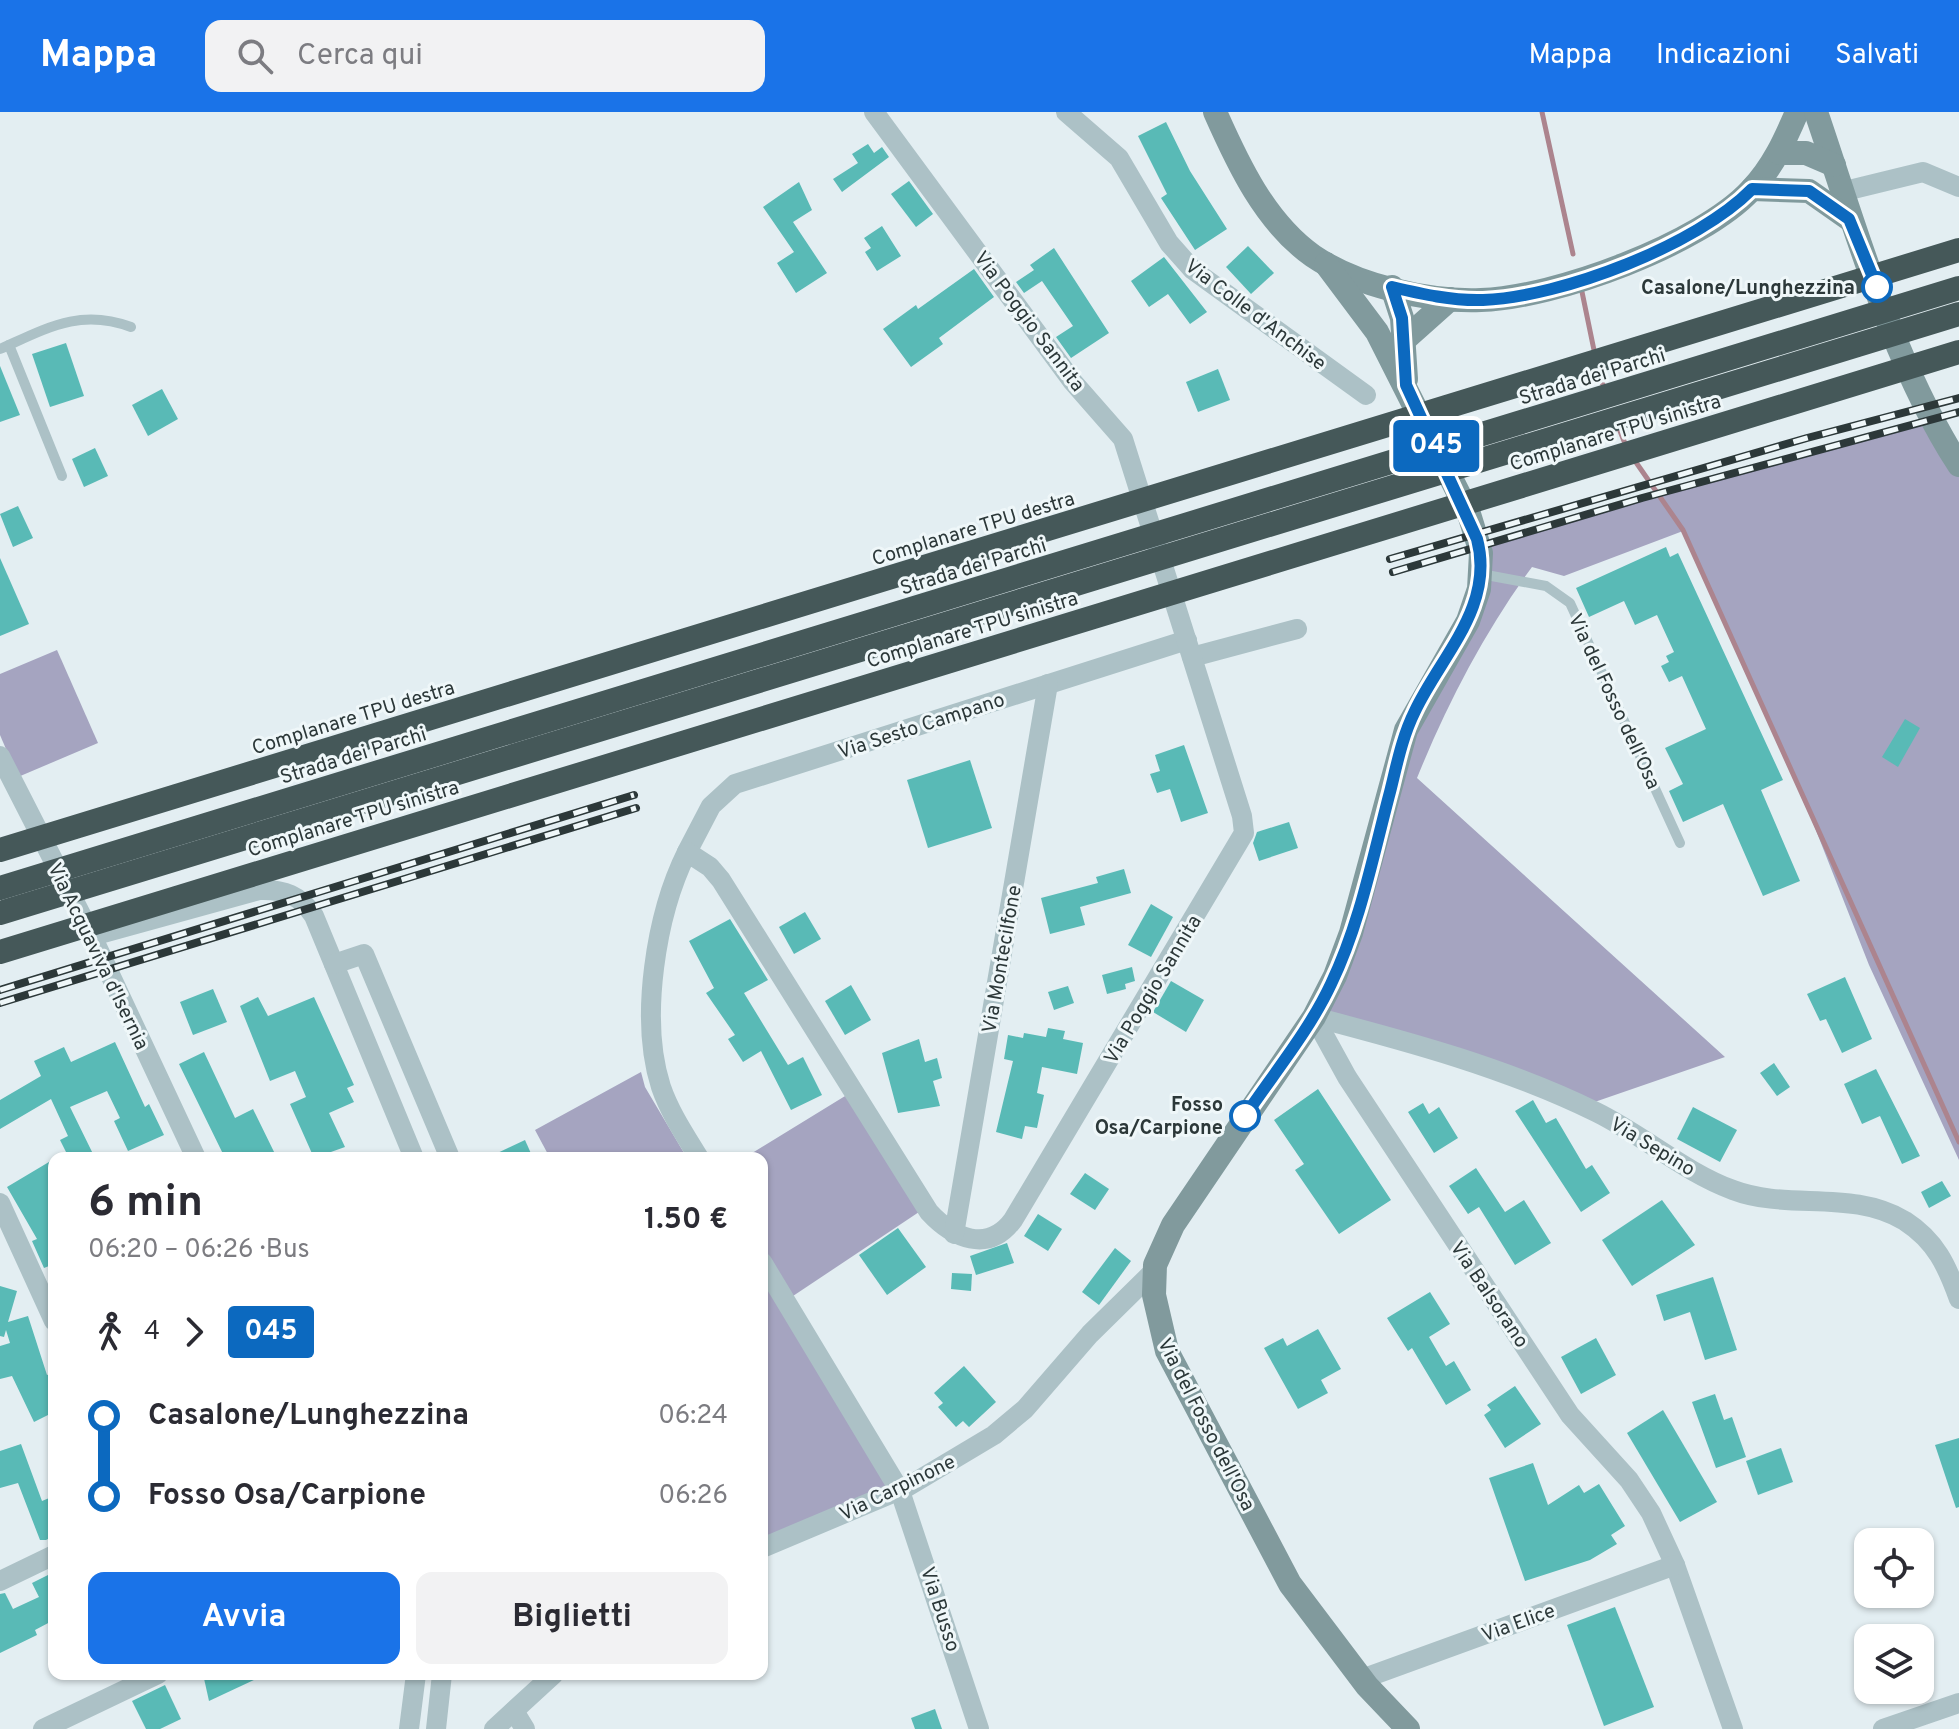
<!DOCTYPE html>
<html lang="it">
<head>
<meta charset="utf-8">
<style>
  body { margin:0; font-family:Overpass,sans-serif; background:#f2f2f3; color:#2b2b33; height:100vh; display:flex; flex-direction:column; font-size:30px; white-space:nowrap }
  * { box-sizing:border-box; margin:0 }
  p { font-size:26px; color:#7c7c81 }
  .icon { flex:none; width:44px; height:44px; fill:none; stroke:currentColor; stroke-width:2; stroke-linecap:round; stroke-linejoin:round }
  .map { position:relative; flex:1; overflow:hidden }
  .panel { position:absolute; left:48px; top:1040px; width:720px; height:528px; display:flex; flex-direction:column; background:#fff; border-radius:16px; box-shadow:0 2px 6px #0004 }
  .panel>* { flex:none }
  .badge { padding:0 16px; border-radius:6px; font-size:28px; line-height:52px }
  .fabs { position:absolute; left:1854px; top:1416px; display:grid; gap:16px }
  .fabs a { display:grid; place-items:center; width:80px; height:80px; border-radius:16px; background:#fff; box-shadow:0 2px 6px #0004; font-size:40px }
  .map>.badge { position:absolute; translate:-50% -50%; box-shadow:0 0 0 4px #fff }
  .legs { display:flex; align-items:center; gap:12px; height:88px; padding:0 40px; font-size:26px }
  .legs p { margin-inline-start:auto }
  .summary { display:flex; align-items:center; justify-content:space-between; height:136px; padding:0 40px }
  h1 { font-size:44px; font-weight:700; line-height:60px }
  .action { display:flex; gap:16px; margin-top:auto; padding:16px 40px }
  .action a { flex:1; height:92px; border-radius:16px; background:#1a73e8; color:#fff; font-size:32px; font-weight:700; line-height:92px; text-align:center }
  .action a+a { background:#f2f2f3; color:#2b2b33 }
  ul { padding:0 40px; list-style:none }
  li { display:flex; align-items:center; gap:28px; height:80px; font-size:30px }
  li i { display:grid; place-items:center; width:12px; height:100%; margin:0 10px; background:currentColor }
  li i::after { content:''; width:20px; height:20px; margin:-10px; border:6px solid; border-radius:50%; background:#fff }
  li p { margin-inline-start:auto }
  li:first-child i { background:linear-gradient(#0000 50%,currentColor 0) }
  li:last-child i { background:linear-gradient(currentColor 50%,#0000 0) }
  header { display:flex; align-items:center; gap:48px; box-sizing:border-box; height:112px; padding:0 40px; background:#1a73e8; color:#fff }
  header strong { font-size:38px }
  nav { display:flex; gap:44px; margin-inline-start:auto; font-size:28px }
  .search { width:560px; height:72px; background:#f2f2f3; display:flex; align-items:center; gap:20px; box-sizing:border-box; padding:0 28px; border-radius:16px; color:#7c7c81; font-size:30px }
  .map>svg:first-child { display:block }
  .green { fill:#a5a4c0 }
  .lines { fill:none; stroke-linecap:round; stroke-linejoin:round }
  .stream { stroke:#ac848e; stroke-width:5 }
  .building { fill:#59bab6 }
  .lane { stroke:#acc1c6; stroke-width:10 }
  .street { stroke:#acc1c6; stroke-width:20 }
  .secondary { stroke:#819a9d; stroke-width:24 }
  .highway { stroke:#455859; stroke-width:24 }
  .rail-casing { stroke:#2c3839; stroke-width:8 }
  .rail { stroke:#eff7f9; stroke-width:5; stroke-dasharray:15; stroke-linecap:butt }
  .line-1-casing { stroke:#fff; stroke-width:18 }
  .line-1 { stroke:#0c69bf; stroke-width:12 }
  .stop-1-dot { fill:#fff; stroke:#0c69bf; stroke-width:4 }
  .labels { text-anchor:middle; stroke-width:6; stroke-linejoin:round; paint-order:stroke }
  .stop-label { font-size:20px; font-weight:bold; fill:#2c3839; stroke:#eff7f9; text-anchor:end }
  .street-label { font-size:20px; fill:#2c3839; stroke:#eff7f9 }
</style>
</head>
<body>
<header>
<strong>Mappa</strong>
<div class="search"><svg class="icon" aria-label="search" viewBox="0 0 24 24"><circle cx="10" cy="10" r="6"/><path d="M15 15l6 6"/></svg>Cerca qui</div>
<nav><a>Mappa</a><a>Indicazioni</a><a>Salvati</a></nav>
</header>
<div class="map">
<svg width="1959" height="1617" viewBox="0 0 1959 1617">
  <rect width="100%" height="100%" fill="#e3eef2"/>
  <g class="green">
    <path d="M 1934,307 L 1959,341 L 1959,1048 L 1869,853 L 1793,660 L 1683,419 L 1564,464 L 1532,455 C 1485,519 1447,592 1417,666 L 1725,945 L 1583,994 L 1314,905 L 1391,675 L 1464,516 L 1480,436 L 1642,386 Z"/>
    <path d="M 57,538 L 98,631 L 18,665 L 0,623 L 0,562 Z"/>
    <path d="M 641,960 L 645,975 L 687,1046 L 550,1046 L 535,1018 Z"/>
    <path d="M 850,981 L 922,1098 L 793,1184 L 904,1369 L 762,1431 L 762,1046 L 744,1046 Z"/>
  </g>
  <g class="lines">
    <g class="stream">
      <path d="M 1542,0 L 1573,142"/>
      <path d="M 1581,175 L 1595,243"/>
      <path d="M 1597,257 L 1605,278"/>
      <path d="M 1618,314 L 1626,334"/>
      <path d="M 1633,346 L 1683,418 L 1959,1030"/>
    </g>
  </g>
  <g class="building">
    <path d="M 1166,10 L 1190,59 L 1227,117 L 1195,138 L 1161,86 L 1167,82 L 1138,24 Z"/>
    <path d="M 868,32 L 874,41 L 882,35 L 889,45 L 842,80 L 833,67 L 858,51 L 852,42 Z"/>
    <path d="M 909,69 L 933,102 L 916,115 L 891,82 Z"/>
    <path d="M 799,70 L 812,98 L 793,110 L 827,161 L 796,181 L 777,151 L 794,140 L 763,95 Z"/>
    <path d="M 882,114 L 901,144 L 877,159 L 865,140 L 871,136 L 864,126 Z"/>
    <path d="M 1248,134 L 1274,161 L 1251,182 L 1226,155 Z"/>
    <path d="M 1054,136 L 1109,221 L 1071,246 L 1056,225 L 1073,214 L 1042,169 L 1024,181 L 1016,170 L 1034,158 L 1030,153 Z"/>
    <path d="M 1164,145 L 1207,200 L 1190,212 L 1168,182 L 1149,195 L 1131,169 Z"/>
    <path d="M 974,157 L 994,185 L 939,226 L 943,232 L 911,255 L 883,217 L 916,193 L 918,197 Z"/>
    <path d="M 66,231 L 84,284 L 50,295 L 32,242 Z"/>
    <path d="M 0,254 L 20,303 L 0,310 Z"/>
    <path d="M 1218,257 L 1230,288 L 1198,300 L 1186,270 Z"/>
    <path d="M 162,277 L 178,307 L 148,324 L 132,293 Z"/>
    <path d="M 95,336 L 108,364 L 84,375 L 72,347 Z"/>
    <path d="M 18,394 L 33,426 L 13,435 L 0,402 Z"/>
    <path d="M 1666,435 L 1670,445 L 1678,441 L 1783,668 L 1761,678 L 1800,769 L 1763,784 L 1723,692 L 1683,710 L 1669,679 L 1683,672 L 1665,636 L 1706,617 L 1682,564 L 1669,570 L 1661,554 L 1669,550 L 1666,544 L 1674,540 L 1657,503 L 1635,513 L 1624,489 L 1589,505 L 1576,476 Z"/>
    <path d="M 0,446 L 29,512 L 0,524 Z"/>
    <path d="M 1905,607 L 1920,616 L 1898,655 L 1882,645 Z"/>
    <path d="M 1184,633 L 1208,701 L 1181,710 L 1170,677 L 1157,681 L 1150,662 L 1160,659 L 1155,643 Z"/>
    <path d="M 970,648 L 992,716 L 928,736 L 907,668 Z"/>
    <path d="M 1289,710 L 1298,736 L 1259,749 L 1253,731 L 1257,720 Z"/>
    <path d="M 1124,757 L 1131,781 L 1080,795 L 1085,813 L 1050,822 L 1041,786 L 1098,771 L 1096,765 Z"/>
    <path d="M 1151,792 L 1173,805 L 1151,845 L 1128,833 Z"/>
    <path d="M 805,800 L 821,827 L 794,842 L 779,815 Z"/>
    <path d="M 730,807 L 768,868 L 744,881 L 788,953 L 803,945 L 822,983 L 791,998 L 761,939 L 743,950 L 728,927 L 735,923 L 706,881 L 714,876 L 689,829 Z"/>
    <path d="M 1132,855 L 1135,869 L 1125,872 L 1126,877 L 1107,882 L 1102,863 Z"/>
    <path d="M 1845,865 L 1872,927 L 1842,941 L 1826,907 L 1820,909 L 1807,882 Z"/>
    <path d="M 1171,869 L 1204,888 L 1186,920 L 1153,900 Z"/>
    <path d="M 851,873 L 871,908 L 845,923 L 825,889 Z"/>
    <path d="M 1068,874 L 1074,891 L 1054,898 L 1048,880 Z"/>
    <path d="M 213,877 L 227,910 L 193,923 L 180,890 Z"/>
    <path d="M 258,885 L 268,904 L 314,885 L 354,973 L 347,976 L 354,990 L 329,1001 L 345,1035 L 314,1046 L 290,992 L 306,985 L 295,959 L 270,969 L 240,894 Z"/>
    <path d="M 1048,916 L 1065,919 L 1063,927 L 1083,931 L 1077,962 L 1042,955 L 1037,981 L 1044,983 L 1037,1016 L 1025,1014 L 1022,1027 L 996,1020 L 1013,949 L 1004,947 L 1008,923 L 1023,926 L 1024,921 L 1046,925 Z"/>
    <path d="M 919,927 L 925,950 L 937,946 L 942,966 L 933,969 L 940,994 L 898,1001 L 882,941 Z"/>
    <path d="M 115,930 L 145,995 L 149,992 L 164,1023 L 128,1039 L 114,1009 L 120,1006 L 107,979 L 70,995 L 95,1046 L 69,1046 L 60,1028 L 68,1024 L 51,987 L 0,1017 L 0,988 L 41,964 L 34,949 L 64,935 L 71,950 Z"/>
    <path d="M 204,940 L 235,1006 L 253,997 L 277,1046 L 225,1046 L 179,952 Z"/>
    <path d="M 1774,951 L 1790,975 L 1777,984 L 1760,961 Z"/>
    <path d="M 1876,957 L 1920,1044 L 1902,1052 L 1880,1004 L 1862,1012 L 1844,972 Z"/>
    <path d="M 1318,977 L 1391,1088 L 1339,1122 L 1295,1058 L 1304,1052 L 1274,1008 Z"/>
    <path d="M 1533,988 L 1546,1011 L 1556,1006 L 1586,1057 L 1592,1053 L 1610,1081 L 1581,1100 L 1515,999 Z"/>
    <path d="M 1423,991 L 1429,1002 L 1439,995 L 1458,1026 L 1434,1041 L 1408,1000 Z"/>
    <path d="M 1693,995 L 1737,1018 L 1720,1050 L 1677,1027 Z"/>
    <path d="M 525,1028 L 533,1046 L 487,1046 Z"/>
    <path d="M 54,1047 L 54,1152 L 44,1156 L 32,1129 L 37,1127 L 7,1075 Z"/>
    <path d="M 1476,1056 L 1505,1100 L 1524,1088 L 1551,1131 L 1515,1153 L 1479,1095 L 1468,1102 L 1449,1074 Z"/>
    <path d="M 1085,1061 L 1109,1077 L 1095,1098 L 1070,1082 Z"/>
    <path d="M 1942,1069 L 1951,1084 L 1929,1096 L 1921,1080 Z"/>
    <path d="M 1662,1088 L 1695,1133 L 1632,1174 L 1602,1128 Z"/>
    <path d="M 1038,1102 L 1062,1117 L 1048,1139 L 1024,1124 Z"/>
    <path d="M 898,1116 L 926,1155 L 887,1183 L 859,1143 Z"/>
    <path d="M 1007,1131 L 1014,1151 L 976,1163 L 970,1144 Z"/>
    <path d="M 1115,1136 L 1131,1149 L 1099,1193 L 1082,1180 Z"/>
    <path d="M 952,1161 L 972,1162 L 971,1179 L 951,1177 Z"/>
    <path d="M 1713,1165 L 1737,1238 L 1705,1248 L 1690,1200 L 1664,1209 L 1656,1183 Z"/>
    <path d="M 0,1174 L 17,1179 L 8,1210 L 28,1204 L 47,1263 L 54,1260 L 54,1300 L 34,1310 L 12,1264 L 0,1267 L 0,1234 L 10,1231 L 6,1218 L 4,1225 L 0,1224 Z"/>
    <path d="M 1430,1180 L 1450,1212 L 1429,1225 L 1446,1254 L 1454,1249 L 1471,1278 L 1446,1293 L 1412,1236 L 1408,1239 L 1387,1206 Z"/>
    <path d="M 1318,1217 L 1341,1257 L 1321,1268 L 1328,1281 L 1298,1297 L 1264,1236 L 1283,1226 L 1287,1234 Z"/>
    <path d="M 1596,1226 L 1616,1263 L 1581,1282 L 1561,1245 Z"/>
    <path d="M 964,1254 L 996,1290 L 969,1315 L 963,1309 L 956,1315 L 938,1295 L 943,1291 L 934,1281 Z"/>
    <path d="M 1515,1274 L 1541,1312 L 1505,1336 L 1484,1303 L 1491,1298 L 1487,1293 Z"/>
    <path d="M 1715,1282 L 1724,1308 L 1732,1305 L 1746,1345 L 1716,1356 L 1692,1290 Z"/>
    <path d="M 1663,1298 L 1717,1390 L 1680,1410 L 1627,1321 Z"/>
    <path d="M 1959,1326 L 1959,1395 L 1956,1396 L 1935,1333 Z"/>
    <path d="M 21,1332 L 42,1389 L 54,1384 L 54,1424 L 46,1428 L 40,1428 L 18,1371 L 0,1376 L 0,1339 Z"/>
    <path d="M 1781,1336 L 1793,1370 L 1758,1383 L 1746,1349 Z"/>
    <path d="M 1533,1351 L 1548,1393 L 1579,1373 L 1584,1381 L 1599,1372 L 1625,1414 L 1611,1423 L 1617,1432 L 1590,1448 L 1525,1469 L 1489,1366 Z"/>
    <path d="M 54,1460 L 54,1514 L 52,1509 L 35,1518 L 37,1523 L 0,1541 L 0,1482 L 5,1481 L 13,1497 L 39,1485 L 32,1471 Z"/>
    <path d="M 1615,1495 L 1654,1595 L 1604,1614 L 1567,1513 Z"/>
    <path d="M 203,1562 L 267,1562 L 209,1589 Z"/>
    <path d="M 165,1573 L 181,1607 L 160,1617 L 146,1617 L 132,1589 Z"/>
    <path d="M 935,1597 L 942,1617 L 915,1617 L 911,1606 Z"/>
  </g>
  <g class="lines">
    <g class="lane">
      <path d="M 9,233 L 62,364"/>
      <path d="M 0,237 C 47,216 80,196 131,215"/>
      <path d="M 1481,462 L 1546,474 L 1570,491 L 1680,731"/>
    </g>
    <g class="street">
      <path d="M 1066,0 L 1119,46 L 1169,131 L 1193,158 L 1366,283"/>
      <path d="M 1841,80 L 1923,60 L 1959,75"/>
      <path d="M 1192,545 L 1297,517"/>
      <path d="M 0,644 L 92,824 L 196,1046"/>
      <path d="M 687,740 L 711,694 L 735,672 L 1187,528"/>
      <path d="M 92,824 L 259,778 C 284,777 300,783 314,804 L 414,1046"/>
      <path d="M 334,852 L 364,842 L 450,1046"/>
      <path d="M 1314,905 L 1347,965 L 1570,1303 L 1629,1368 L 1651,1401 L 1675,1453 L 1733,1617"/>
      <path d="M 1314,905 C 1410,930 1506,956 1596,1000 C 1643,1023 1684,1060 1733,1078 C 1788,1099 1852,1077 1905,1109 C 1936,1129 1947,1154 1959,1187"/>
      <path d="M 699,1046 C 685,1023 670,1001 661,975 C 639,907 656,802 687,740 L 710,755 L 721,768 L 929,1100 C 953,1126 988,1142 1013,1108 L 1244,721 L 1242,704 L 1123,327 L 1073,270 L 874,0"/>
      <path d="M 0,1091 L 54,1209"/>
      <path d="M 954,1122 L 1048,572"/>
      <path d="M 762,1150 L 900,1379 L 979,1617"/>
      <path d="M 762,1436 L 907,1375 L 994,1323 L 1025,1297 L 1090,1222 L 1154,1159"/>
      <path d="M 0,1469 L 54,1443"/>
      <path d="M 1362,1567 L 1675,1453"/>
      <path d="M 514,1599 L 525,1617"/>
      <path d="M 43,1617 L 158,1562"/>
      <path d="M 409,1617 L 416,1562"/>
      <path d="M 436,1617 L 442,1562"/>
      <path d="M 494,1617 L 554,1562"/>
      <path d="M 1883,1617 L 1959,1591"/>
    </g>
    <g class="secondary">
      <path d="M 1215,0 C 1238,52 1265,110 1313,144 C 1357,174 1428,190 1481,188 C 1554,186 1701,132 1751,78 C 1773,55 1785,28 1797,0"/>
      <path d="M 1816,0 C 1855,114 1893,252 1959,353"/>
      <path d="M 1779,41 L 1806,41 L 1834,53"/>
      <path d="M 1752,77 L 1809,79 L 1849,107"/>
      <path d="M 1326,152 L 1377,220 L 1469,402 L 1481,441 L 1479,477 L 1468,509 L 1406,618 L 1351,821 L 1335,864 L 1314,905 L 1173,1113 L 1155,1153 L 1154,1183 L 1167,1239 L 1290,1472 L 1367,1574 L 1408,1617"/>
      <path d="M 1392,175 L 1402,206 L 1406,267"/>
      <path d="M 1404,228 L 1450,187"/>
    </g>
    <g class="highway">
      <path d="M 0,738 L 1959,138"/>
      <path d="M 0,776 L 1959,176"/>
      <path d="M 0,801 L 1959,202"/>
      <path d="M 0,840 L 1959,240"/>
    </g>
    <g class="rail-casing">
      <g id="rail">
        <path d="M 1390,447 L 1807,326 L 1959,286"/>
        <path d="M 1393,460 L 1642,386 L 1959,300"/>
        <path d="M 0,878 L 634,683"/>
        <path d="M 0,891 L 636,696"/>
      </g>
    </g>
    <use href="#rail" class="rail"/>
  </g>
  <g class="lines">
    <g class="line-1-casing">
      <path id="line-1" d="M 1245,1004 C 1274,961 1309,919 1331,872 C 1360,812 1373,744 1390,680 C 1397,652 1402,625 1415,599 C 1441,544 1495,494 1477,427 L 1406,273 L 1402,206 L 1392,175 C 1422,182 1452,189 1483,188 C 1562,185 1697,133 1752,77 L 1809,79 L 1849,107 L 1877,175"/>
    </g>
    <use href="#line-1" class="line-1"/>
  </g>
  <g class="stop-1-dot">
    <circle cx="1877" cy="175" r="14"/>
    <circle cx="1245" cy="1004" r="14"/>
  </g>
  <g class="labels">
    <g class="stop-label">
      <text x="1855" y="182">Casalone/Lunghezzina</text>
      <text x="1223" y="999">Fosso<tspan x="1223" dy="23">Osa/Carpione</tspan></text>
    </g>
    <g class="street-label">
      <text transform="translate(1256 202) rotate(37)" y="7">Via Colle d'Anchise</text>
      <text transform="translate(1030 209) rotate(53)" y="7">Via Poggio Sannita</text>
      <text transform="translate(1592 264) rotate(-17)" y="7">Strada dei Parchi</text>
      <text transform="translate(1615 320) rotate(-17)" y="7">Complanare TPU sinistra</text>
      <text transform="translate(973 416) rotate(-17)" y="7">Complanare TPU destra</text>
      <text transform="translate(973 454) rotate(-17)" y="7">Strada dei Parchi</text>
      <text transform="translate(972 517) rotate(-17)" y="7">Complanare TPU sinistra</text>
      <text transform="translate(1615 589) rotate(65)" y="7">Via del Fosso dell'Osa</text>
      <text transform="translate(353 605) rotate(-17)" y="7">Complanare TPU destra</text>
      <text transform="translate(921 613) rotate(-18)" y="7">Via Sesto Campano</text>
      <text transform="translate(353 643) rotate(-17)" y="7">Strada dei Parchi</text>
      <text transform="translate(353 706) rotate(-17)" y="7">Complanare TPU sinistra</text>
      <text transform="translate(99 844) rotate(64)" y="7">Via Acquaviva d'Isernia</text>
      <text transform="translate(1001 847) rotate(-80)" y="7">Via Montecilfone</text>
      <text transform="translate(1152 877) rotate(-59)" y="7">Via Poggio Sannita</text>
      <text transform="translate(1653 1034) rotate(31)" y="7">Via Sepino</text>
      <text transform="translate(1490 1182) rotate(56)" y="7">Via Balsorano</text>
      <text transform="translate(1207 1312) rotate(63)" y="7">Via del Fosso dell'Osa</text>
      <text transform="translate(897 1375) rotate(-26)" y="7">Via Carpinone</text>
      <text transform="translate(941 1497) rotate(72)" y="7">Via Busso</text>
      <text transform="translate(1518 1510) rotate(-20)" y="7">Via Elice</text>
    </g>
  </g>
</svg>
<div class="fabs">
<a><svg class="icon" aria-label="locate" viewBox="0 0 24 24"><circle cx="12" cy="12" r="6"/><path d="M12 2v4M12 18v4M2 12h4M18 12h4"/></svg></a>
<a><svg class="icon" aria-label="layers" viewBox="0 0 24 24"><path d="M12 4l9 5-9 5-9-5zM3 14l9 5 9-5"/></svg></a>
</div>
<b class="badge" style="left:1436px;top:334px;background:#0c69bf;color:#fff">045</b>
<section class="panel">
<div class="summary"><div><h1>6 min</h1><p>06:20 – 06:26 · Bus</p></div><b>1.50 €</b></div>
<div class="legs"><svg class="icon" aria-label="walk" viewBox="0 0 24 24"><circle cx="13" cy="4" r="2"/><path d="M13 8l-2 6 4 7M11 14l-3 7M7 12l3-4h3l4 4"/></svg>4<svg class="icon" aria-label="forward" viewBox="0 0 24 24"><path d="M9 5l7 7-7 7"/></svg><b class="badge" style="background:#0c69bf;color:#fff">045</b></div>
<ul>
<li><i style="color:#0c69bf"></i><b>Casalone/Lunghezzina</b><p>06:24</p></li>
<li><i style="color:#0c69bf"></i><b>Fosso Osa/Carpione</b><p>06:26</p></li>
</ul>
<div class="action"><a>Avvia</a><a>Biglietti</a></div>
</section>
</div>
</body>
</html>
